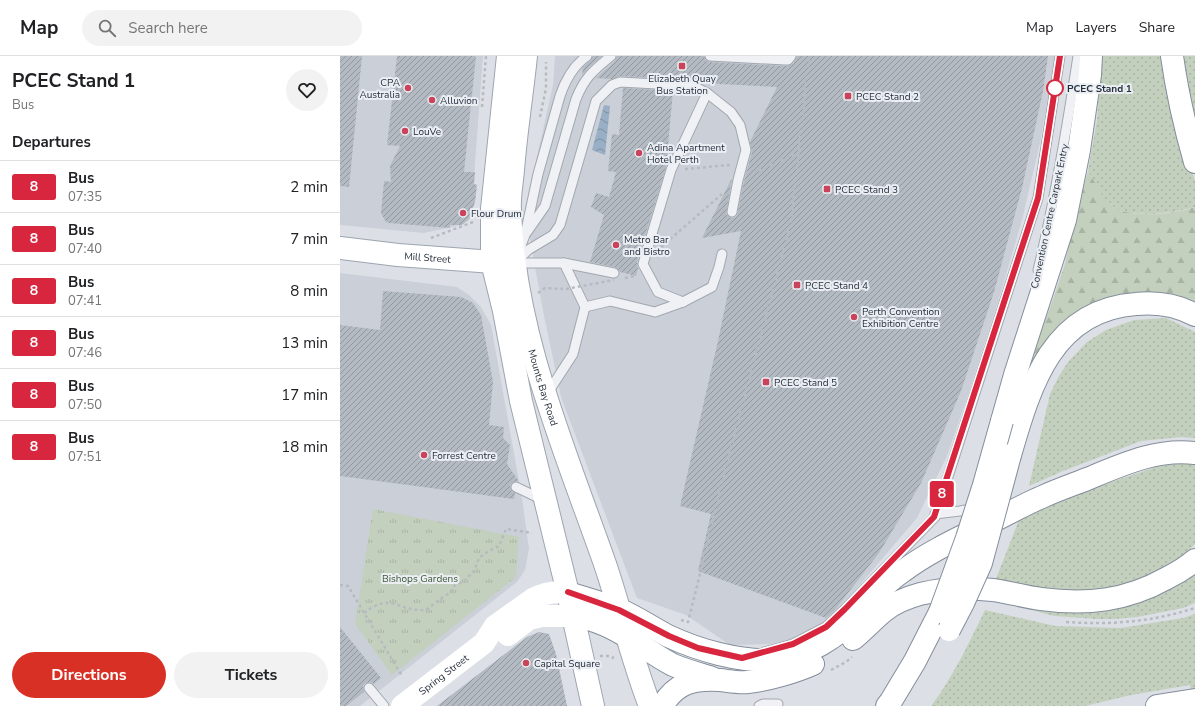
<!DOCTYPE html>
<html lang="en">
<head>
<meta charset="utf-8">
<style>
  body { margin:0; font-family:"Nunito Sans",sans-serif; background:#f2f2f2; color:#202124; height:100vh; display:flex; flex-direction:column; font-size:15px; white-space:nowrap }
  * { box-sizing:border-box; margin:0 }
  p { font-size:13px; color:#757577 }
  .icon { flex:none; width:22px; height:22px; fill:none; stroke:currentColor; stroke-width:2; stroke-linecap:round; stroke-linejoin:round }
  .map { position:relative; flex:1; overflow:hidden }
  .sheet { display:flex; flex-direction:column; background:#fff; width:340px }
  .sheet>* { flex:none }
  .badge { padding:0 8px; border-radius:3px; font-size:14px; line-height:26px }
  .map>.badge { position:absolute; translate:-50% -50%; box-shadow:0 0 0 2px #fff }
  h2 { padding:0 12px; font-size:15px; line-height:36px }
  .round { display:grid; place-items:center; flex:none; width:42px; height:42px; border-radius:21px; background:#f2f2f2 }
  .overview { display:flex; align-items:center; justify-content:space-between; height:68px; padding:0 12px }
  h1 { font-size:19px; font-weight:700; line-height:30px }
  .cta { display:flex; gap:8px; margin-top:auto; padding:8px 12px }
  .cta a { flex:1; height:46px; border-radius:24px; background:#d93025; color:#fff; font-size:16px; font-weight:700; line-height:46px; text-align:center }
  .cta a+a { background:#f2f2f2; color:#202124 }
  ul { padding:0; list-style:none }
  li { display:flex; align-items:center; gap:12px; height:52px; padding:0 12px; border-top:1px solid #e0e0e0 }
  li div { flex:1 }
  li b { display:block; font-size:15px }
  li em { font-style:normal }
  li .badge { min-width:44px; font-weight:700; text-align:center }
  header { display:flex; align-items:center; gap:24px; box-sizing:border-box; height:56px; padding:0 20px; background:#fff; border-bottom:1px solid #e0e0e0 }
  header strong { font-size:19px }
  nav { display:flex; gap:22px; margin-inline-start:auto; font-size:14px }
  .search { width:280px; height:36px; background:#f2f2f2; display:flex; align-items:center; gap:10px; box-sizing:border-box; padding:0 14px; border-radius:22px; color:#757577; font-size:15px }
  main { display:flex; flex:1; min-height:0 }
  .map>svg:first-child { display:block }
  .built { fill:#cacfd8 }
  .grass { fill:url(#grass-dots) }
  .forest { fill:url(#forest-firs) }
  .park { fill:url(#park-tufts) }
  .water { fill:url(#water-waves) }
  .building { fill:url(#building-hatch) }
  .lines { fill:none; stroke-linecap:round; stroke-linejoin:round }
  .lane-casing { stroke:#a2a7b0; stroke-width:11 }
  .primary-casing { stroke:#9ca5b1; stroke-width:24 }
  .highway-casing { stroke:#848e9c; stroke-width:24 }
  .path { stroke:#b7bbc0; stroke-width:2.5; stroke-dasharray:3 3; stroke-linecap:butt }
  .lane { stroke:#eff1f4; stroke-width:9 }
  .secondary { stroke:#fff; stroke-width:22 }
  .primary { stroke:#fff; stroke-width:22 }
  .highway { stroke:#fff; stroke-width:22 }
  .highway-bridge-casing { stroke:#848e9c; stroke-width:24; stroke-linecap:butt }
  .path-bridge { stroke:#b7bbc0; stroke-width:2.5; stroke-dasharray:3 3; stroke-linecap:butt }
  .highway-bridge { stroke:#fff; stroke-width:22 }
  .line-casing { stroke:#fff; stroke-width:9 }
  .line { stroke:#d7263d; stroke-width:6 }
  .poi-dot { fill:#c9435b; stroke:#ebeff4; stroke-width:1.5 }
  .stop-dot { fill:#fff; stroke:#d7263d; stroke-width:2 }
  .labels { text-anchor:middle; stroke-width:4; stroke-linejoin:round; paint-order:stroke }
  .poi-label { font-size:10px; fill:#262f3c; stroke:#ebeff4; text-anchor:start }
  .stop-label { font-size:10px; font-weight:bold; fill:#262f3c; stroke:#ebeff4; text-anchor:start }
  .street-label { font-size:10px; fill:#262f3c; stroke:#ebeff4 }
  .park-label { font-size:10px; fill:#3c5734; stroke:#ebeff4 }
</style>
</head>
<body>
<header>
<strong>Map</strong>
<div class="search"><svg class="icon" aria-label="search" viewBox="0 0 24 24"><circle cx="10" cy="10" r="6"/><path d="M15 15l6 6"/></svg>Search here</div>
<nav><a>Map</a><a>Layers</a><a>Share</a></nav>
</header>
<main>
<section class="sheet">
<div class="overview"><div><h1>PCEC Stand 1</h1><p>Bus</p></div><a class="round"><svg class="icon" aria-label="heart" viewBox="0 0 24 24"><path d="M12 20l-8-8c-3-5 5-10 8-4 3-6 11-1 8 4z"/></svg></a></div>
<h2>Departures</h2>
<ul>
<li><span class="badge" style="background:#d7263d;color:#fff">8</span><div><b>Bus</b><p>07:35</p></div><em>2 min</em></li>
<li><span class="badge" style="background:#d7263d;color:#fff">8</span><div><b>Bus</b><p>07:40</p></div><em>7 min</em></li>
<li><span class="badge" style="background:#d7263d;color:#fff">8</span><div><b>Bus</b><p>07:41</p></div><em>8 min</em></li>
<li><span class="badge" style="background:#d7263d;color:#fff">8</span><div><b>Bus</b><p>07:46</p></div><em>13 min</em></li>
<li><span class="badge" style="background:#d7263d;color:#fff">8</span><div><b>Bus</b><p>07:50</p></div><em>17 min</em></li>
<li><span class="badge" style="background:#d7263d;color:#fff">8</span><div><b>Bus</b><p>07:51</p></div><em>18 min</em></li>
</ul>
<div class="cta"><a>Directions</a><a>Tickets</a></div>
</section>
<div class="map">
<svg width="855" height="650" viewBox="0 0 855 650">
  <defs>
    <pattern id="grass-dots" width="8" height="8" patternUnits="userSpaceOnUse"><rect width="8" height="8" fill="#c3d0bd"/><path d="M2 2h.1M6 6h.1" fill="none" stroke="#a7b3a3" stroke-width="1.8" stroke-linecap="round"/></pattern>
    <pattern id="forest-firs" width="22" height="20" patternUnits="userSpaceOnUse"><rect width="22" height="20" fill="#c3d0bd"/><path d="M5 1l3.5 6h-7zM16 11l3.5 6h-7z" fill="#a7b3a3"/></pattern>
    <pattern id="park-tufts" width="24" height="20" patternUnits="userSpaceOnUse"><rect width="24" height="20" fill="#c3d0bd"/><path d="M3 7l-1-3M5 7V3M7 7l1-3M15 17l-1-3M17 17v-4M19 17l1-3" fill="none" stroke="#a7b3a3"/></pattern>
    <pattern id="water-waves" width="16" height="10" patternUnits="userSpaceOnUse"><rect width="16" height="10" fill="#98afc5"/><path d="M0 5q4-4 8 0t8 0" fill="none" stroke="#7c8fa1"/></pattern>
    <pattern id="building-hatch" width="6" height="6" patternUnits="userSpaceOnUse"><rect width="6" height="6" fill="#b4bac2"/><path d="M-1 1l2-2M0 6l6-6M5 7l2-2" fill="none" stroke="#92989f"/></pattern>
  </defs>
  <rect width="100%" height="100%" fill="#dce0e6"/>
  <g class="built">
    <path d="M 0,0 L 143,0 L 131,161 L 128,165 L 117,170 L 84,177 L 0,169 Z"/>
    <path d="M 215,0 L 715,0 L 700,87 L 682,164 L 658,246 L 630,333 L 607,400 L 577,462 L 489,565 L 461,581 L 430,588 L 390,589 L 346,559 L 297,542 L 295,537 L 221,341 L 202,250 L 185,154 L 213,29 Z"/>
    <path d="M 0,217 L 117,231 L 129,239 L 141,251 L 151,269 L 182,442 L 189,493 L 185,514 L 177,526 L 20,650 L 0,650 Z"/>
  </g>
  <g class="grass">
    <path d="M 762,0 L 824,0 L 844,90 L 855,125 L 855,151 L 833,156 L 812,158 L 786,157 L 776,153 L 762,140 L 748,115 L 757,64 Z"/>
    <path d="M 839,0 L 855,0 L 855,74 Z"/>
    <path d="M 826,262 L 855,276 L 855,382 L 841,381 L 801,385 L 723,415 L 689,430 L 710,338 L 719,320 L 728,306 L 747,286 L 766,274 L 794,264 Z"/>
    <path d="M 853,405 L 855,405 L 855,488 C 822,522 766,541 719,535 C 698,533 677,527 656,523 L 680,461 L 759,430 L 816,411 Z"/>
    <path d="M 855,518 L 855,547 L 843,552 L 797,561 L 775,563 L 757,563 L 714,560 L 668,548 C 688,551 708,555 729,556 C 775,559 818,545 855,518 Z"/>
    <path d="M 645,554 L 715,570 L 781,572 L 843,562 L 855,558 L 855,650 L 853,650 L 850,629 L 791,639 L 745,650 L 591,650 C 613,621 629,587 645,554 Z"/>
  </g>
  <path class="forest" d="M 748,115 C 756,128 762,142 775,152 C 786,160 821,159 834,156 C 841,155 848,153 855,151 L 855,247 L 837,239 L 807,236 L 784,238 L 759,245 L 737,256 L 715,273 L 684,318 L 711,249 L 725,208 L 734,163 Z"/>
  <path class="park" d="M 33,453 L 179,481 L 176,521 L 52,619 L 15,568 Z"/>
  <path class="water" d="M 264,49 L 270,50 L 265,99 L 252,94 Z"/>
  <g class="building">
    <path d="M 0,0 L 22,0 L 9,131 L 0,130 Z"/>
    <path d="M 57,0 L 136,0 L 124,116 L 135,116 L 134,128 L 137,129 L 135,146 L 129,163 L 122,169 L 110,169 L 110,172 L 49,167 L 46,166 L 41,157 L 44,125 L 51,126 L 50,110 L 60,90 L 47,89 Z"/>
    <path d="M 253,0 L 262,0 L 250,10 L 242,19 L 243,11 L 251,4 Z"/>
    <path d="M 277,0 L 364,0 L 366,5 L 370,6 L 445,10 L 450,9 L 453,8 L 457,0 L 708,0 L 703,35 L 682,132 L 654,236 L 621,335 L 581,427 L 539,497 L 494,555 L 486,562 L 358,515 L 371,458 L 340,450 L 378,285 L 401,175 L 362,182 L 392,122 L 386,158 L 391,162 L 394,162 L 397,160 L 404,125 L 412,96 L 410,86 L 437,31 L 361,27 L 353,24 L 280,20 L 272,23 L 256,22 L 275,5 Z"/>
    <path d="M 283,32 L 333,35 L 326,111 L 297,206 L 298,212 L 296,220 L 280,216 L 278,213 L 275,211 L 250,206 L 264,159 L 251,151 L 256,137 L 269,141 L 276,116 L 268,115 L 272,78 L 279,79 Z"/>
    <path d="M 43,235 L 121,241 L 133,247 L 141,259 L 153,326 L 149,369 L 164,371 L 163,382 L 170,389 L 167,408 L 178,424 L 178,425 L 173,426 L 170,429 L 171,434 L 175,437 L 174,443 L 0,420 L 0,269 L 40,274 Z"/>
    <path d="M 0,571 L 41,622 L 34,628 L 31,626 L 25,627 L 23,630 L 24,636 L 6,650 L 0,650 Z"/>
    <path d="M 199,576 L 209,578 L 216,598 L 227,650 L 97,650 L 187,581 Z"/>
  </g>
  <g class="lines">
    <g class="lane-casing">
      <g id="lane">
        <path d="M 370,0 L 445,4 L 448,4 L 451,0"/>
        <path d="M 187,176 L 205,150 L 236,43 C 245,21 253,15 271,0"/>
        <path d="M 179,195 L 185,179 L 198,118 L 220,40 C 225,25 233,10 247,0"/>
        <path d="M 177,205 L 188,194 L 213,179 L 220,169 L 256,45 L 272,29 L 280,26 L 353,30 L 367,37 L 391,56 L 400,69 L 406,94 L 398,124 L 392,156"/>
        <path d="M 174,207 L 224,207 L 274,217"/>
        <path d="M 224,207 L 245,251 L 270,245 L 315,256 L 343,246 L 372,231 L 379,211 L 382,198"/>
        <path d="M 698,214 C 715,144 727,72 738,0"/>
        <path d="M 343,246 L 318,236 L 303,208 L 331,114 L 367,37"/>
        <path d="M 207,338 L 233,298 L 245,251"/>
        <path d="M 176,431 L 203,444"/>
        <path d="M 595,458 L 620,455 L 636,452"/>
        <path d="M 424,596 L 453,588 L 486,571 L 505,553 L 595,461 L 698,142 L 720,0"/>
        <path d="M 29,632 L 44,650"/>
        <path d="M 419,650 L 423,648 L 438,648"/>
      </g>
    </g>
    <g class="primary-casing">
      <g id="primary">
        <path d="M 168,0 L 152,153 L 152,206 L 164,255 L 181,345 L 228,537 L 253,650"/>
        <path id="s2" d="M 186,0 C 182,38 176,76 173,114 C 172,127 169,141 170,154 C 174,278 225,394 265,508 C 281,555 292,604 310,650"/>
        <path id="s3" d="M 0,192 L 58,199 L 167,207"/>
      </g>
    </g>
    <g class="highway-casing">
      <g id="highway">
        <path d="M 832,0 C 837,36 845,71 855,106"/>
        <path d="M 662,365 L 675,319 L 725,164 L 739,94 L 750,19 L 751,0"/>
        <path d="M 670,399 C 690,331 711,254 796,248 C 816,246 837,249 855,259"/>
        <path d="M 228,537 C 245,542 262,547 278,553 C 295,560 311,571 328,580 C 358,594 399,606 433,604 C 467,601 497,582 520,557 C 526,551 530,544 536,538 C 544,530 553,522 563,515 C 590,495 621,481 651,466 C 668,458 685,448 702,441 C 717,434 732,429 747,423 C 781,409 817,392 855,397"/>
        <path d="M 233,560 C 242,562 252,563 260,567 C 287,577 308,596 333,609 C 345,614 359,618 372,622"/>
        <path d="M 513,583 C 524,574 533,564 544,555 C 554,547 569,541 580,538 C 604,532 628,531 653,534 C 669,536 684,541 701,543 C 747,549 786,545 827,522 C 837,517 847,511 855,504"/>
        <path d="M 322,650 C 336,627 353,622 380,624 C 389,625 399,627 408,626 C 428,624 455,616 473,608"/>
        <path d="M 547,650 L 551,645 L 575,605 L 600,556"/>
        <path d="M 817,650 L 855,644"/>
      </g>
    </g>
    <g class="path">
      <path d="M 142,51 L 146,0"/>
      <path d="M 200,61 L 206,32 L 206,6"/>
      <path d="M 345,113 L 390,109"/>
      <path d="M 413,117 L 458,97"/>
      <path d="M 91,182 L 133,166"/>
      <path d="M 321,191 L 382,138"/>
      <path d="M 285,222 L 295,220"/>
      <path d="M 198,237 L 205,232 L 223,233"/>
      <path d="M 0,529 L 8,530 L 62,620"/>
      <path d="M 24,557 C 53,535 57,556 86,554 L 99,544 L 111,536 L 114,530 L 125,524 L 134,515 L 139,502 L 147,496 L 159,490 L 166,473 L 192,477"/>
      <path d="M 341,564 L 348,566 L 363,506 L 378,441 L 451,166 L 469,0"/>
      <path d="M 726,566 C 772,569 811,566 855,552"/>
      <path d="M 260,600 L 268,600 L 274,602"/>
      <path d="M 491,614 L 506,606 L 512,601"/>
    </g>
    <use href="#lane" class="lane"/>
    <g class="secondary">
      <path d="M 168,579 L 189,563 L 201,560 L 233,560"/>
      <path id="s1" d="M 62,650 L 144,587 L 155,570 L 193,543 C 204,537 216,535 228,537"/>
    </g>
    <use href="#primary" class="primary"/>
    <use href="#highway" class="highway"/>
    <g class="highway-bridge-casing">
      <g id="highway-bridge">
        <path d="M 600,556 L 627,482 L 644,429 L 662,365"/>
        <path d="M 609,574 L 623,547 L 641,507 L 670,399"/>
      </g>
    </g>
    <path class="path-bridge" d="M 226,233 L 274,224"/>
    <use href="#highway-bridge" class="highway-bridge"/>
  </g>
  <g class="lines">
    <g class="line-casing">
      <path id="line" d="M 228,536 L 279,554 L 329,580 L 358,592 L 402,602 L 453,588 L 486,571 L 505,553 L 594,461 L 698,142 L 720,0"/>
    </g>
    <use href="#line" class="line"/>
  </g>
  <g class="poi-dot">
    <rect x="338" y="6" width="8" height="8" rx="2"/>
    <circle cx="68" cy="32" r="4"/>
    <rect x="504" y="36" width="8" height="8" rx="2"/>
    <circle cx="92" cy="44" r="4"/>
    <circle cx="65" cy="75" r="4"/>
    <circle cx="299" cy="97" r="4"/>
    <rect x="483" y="129" width="8" height="8" rx="2"/>
    <circle cx="123" cy="157" r="4"/>
    <circle cx="276" cy="189" r="4"/>
    <rect x="453" y="225" width="8" height="8" rx="2"/>
    <circle cx="514" cy="261" r="4"/>
    <rect x="422" y="322" width="8" height="8" rx="2"/>
    <circle cx="84" cy="399" r="4"/>
    <circle cx="186" cy="607" r="4"/>
  </g>
  <circle class="stop-dot" cx="715" cy="32" r="8"/>
  <g class="labels">
    <g class="poi-label">
      <text x="342" y="26" text-anchor="middle">Elizabeth Quay<tspan x="342" dy="12">Bus Station</tspan></text>
      <text x="60" y="30" text-anchor="end">CPA<tspan x="60" dy="12">Australia</tspan></text>
      <text x="516" y="44">PCEC Stand 2</text>
      <text x="100" y="48">Alluvion</text>
      <text x="73" y="79">LouVe</text>
      <text x="307" y="95">Adina Apartment<tspan x="307" dy="12">Hotel Perth</tspan></text>
      <text x="495" y="137">PCEC Stand 3</text>
      <text x="131" y="161">Flour Drum</text>
      <text x="284" y="187">Metro Bar<tspan x="284" dy="12">and Bistro</tspan></text>
      <text x="465" y="233">PCEC Stand 4</text>
      <text x="522" y="259">Perth Convention<tspan x="522" dy="12">Exhibition Centre</tspan></text>
      <text x="434" y="330">PCEC Stand 5</text>
      <text x="92" y="403">Forrest Centre</text>
      <text x="194" y="611">Capital Square</text>
    </g>
    <g class="stop-label">
      <text x="727" y="36">PCEC Stand 1</text>
    </g>
    <g class="street-label">
      <text transform="translate(709 160) rotate(-78)" y="4">Convention Centre Carpark Entry</text>
      <text dy="4" stroke="none"><textPath href="#s3" startOffset="88">Mill Street</textPath></text>
      <text dy="4" stroke="none"><textPath href="#s2" startOffset="336">Mounts Bay Road</textPath></text>
      <text dy="4" stroke="none"><textPath href="#s1" startOffset="52">Spring Street</textPath></text>
    </g>
    <g class="park-label">
      <text x="80" y="526">Bishops Gardens</text>
    </g>
  </g>
</svg>
<b class="badge" style="left:602px;top:438px;background:#d7263d;color:#fff">8</b>
</div>
</main>
</body>
</html>
